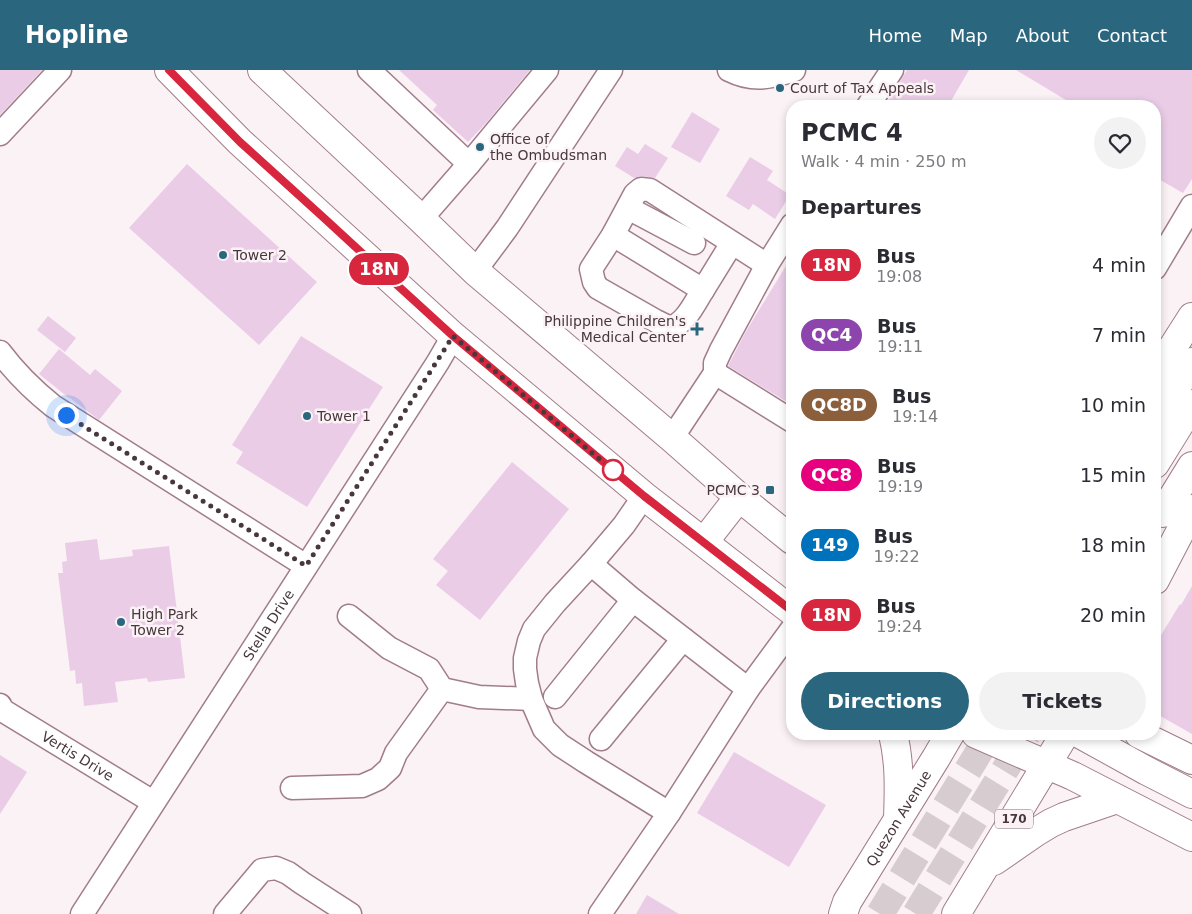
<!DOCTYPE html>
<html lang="en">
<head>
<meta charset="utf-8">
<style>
  body { margin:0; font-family:"DejaVu Sans",sans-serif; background:#f2f2f3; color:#2b2b33; height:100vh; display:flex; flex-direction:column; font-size:19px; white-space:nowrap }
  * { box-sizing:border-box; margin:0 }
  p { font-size:16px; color:#7c7c81 }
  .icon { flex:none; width:28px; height:28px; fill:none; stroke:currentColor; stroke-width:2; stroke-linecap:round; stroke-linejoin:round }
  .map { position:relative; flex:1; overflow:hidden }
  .sheet { position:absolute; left:786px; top:30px; width:375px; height:640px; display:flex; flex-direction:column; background:#fff; border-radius:20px; box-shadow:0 2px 8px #0003 }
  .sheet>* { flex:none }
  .badge { padding:0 10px; border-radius:16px; font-size:18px; line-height:32px }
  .you { position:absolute; width:25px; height:25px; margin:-12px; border:4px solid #fff; border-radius:50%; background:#1a73e8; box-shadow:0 0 0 8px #1a73e833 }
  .map>.badge { position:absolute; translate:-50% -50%; box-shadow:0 0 0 2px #fff }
  h2 { padding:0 15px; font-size:19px; line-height:45px }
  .round { display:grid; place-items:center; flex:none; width:52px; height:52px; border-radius:26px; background:#f2f2f3 }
  .head { display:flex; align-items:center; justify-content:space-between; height:85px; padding:0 15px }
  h1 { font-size:24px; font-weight:700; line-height:38px }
  .primary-button { display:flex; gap:10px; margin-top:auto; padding:10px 15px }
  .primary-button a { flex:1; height:58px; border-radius:30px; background:#2a677e; color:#fff; font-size:20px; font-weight:700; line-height:58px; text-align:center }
  .primary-button a+a { background:#f2f2f3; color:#2b2b33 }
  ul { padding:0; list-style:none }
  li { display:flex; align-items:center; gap:15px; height:70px; padding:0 15px }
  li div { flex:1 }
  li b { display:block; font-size:19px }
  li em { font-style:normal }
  li .badge { min-width:55px; font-weight:700; text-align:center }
  header { display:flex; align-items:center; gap:30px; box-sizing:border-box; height:70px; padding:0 25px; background:#2a677e; color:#fff }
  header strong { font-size:24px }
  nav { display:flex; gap:28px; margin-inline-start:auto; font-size:18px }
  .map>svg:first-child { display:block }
  .building { fill:#eacce7 }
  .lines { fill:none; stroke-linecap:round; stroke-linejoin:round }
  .major-tunnel { stroke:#d7cdd0; stroke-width:28; stroke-dasharray:28 14; stroke-linecap:butt }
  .minor-casing { stroke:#a17d8a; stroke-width:25 }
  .major-casing { stroke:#a17d8a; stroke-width:30 }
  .minor { stroke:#fff; stroke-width:22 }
  .major { stroke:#fff; stroke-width:28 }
  .line-casing { stroke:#fff; stroke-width:11 }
  .line { stroke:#d7263d; stroke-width:8 }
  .walk { stroke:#48383d; stroke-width:5; stroke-dasharray:0 9 }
  .poi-dot { fill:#2a677e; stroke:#fbf2f5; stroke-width:2 }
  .stop-dot { fill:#fff; stroke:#d7263d; stroke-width:2.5 }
  .labels { text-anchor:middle; stroke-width:5; stroke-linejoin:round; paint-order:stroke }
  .shield { fill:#fbf2f5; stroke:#7e7074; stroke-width:1 }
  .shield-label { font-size:12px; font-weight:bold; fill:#48383d }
  .poi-label { font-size:14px; fill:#48383d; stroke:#fbf2f5; text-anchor:start }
  .street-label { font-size:14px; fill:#48383d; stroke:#fbf2f5 }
</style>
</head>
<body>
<header>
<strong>Hopline</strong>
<nav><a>Home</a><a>Map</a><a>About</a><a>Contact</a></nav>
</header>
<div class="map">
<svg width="1192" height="844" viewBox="0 0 1192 844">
  <rect width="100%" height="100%" fill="#fbf2f5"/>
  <g class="building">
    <path d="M 0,0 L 42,0 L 0,45 Z"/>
    <path d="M 399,0 L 530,0 L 486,53 L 468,72 L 433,40 L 437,35 Z"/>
    <path d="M 907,0 L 969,0 L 948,36 L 885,36 Z"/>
    <path d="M 1016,0 L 1192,0 L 1192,109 L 1183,123 L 1155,107 L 1155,36 L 1076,36 Z"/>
    <path d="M 692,42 L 720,59 L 700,93 L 671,77 Z"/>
    <path d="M 645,74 L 668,88 L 655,108 L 642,106 L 634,108 L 615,96 L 627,77 L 638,84 Z"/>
    <path d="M 750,87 L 773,101 L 767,110 L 790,125 L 775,149 L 753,134 L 749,140 L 726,126 Z"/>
    <path d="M 187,94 L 317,212 L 259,275 L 129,158 Z"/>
    <path d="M 792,186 L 792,335 L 728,296 L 745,263 Z"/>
    <path d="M 48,246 L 76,268 L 65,282 L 37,260 Z"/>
    <path d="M 301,266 L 383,317 L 307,437 L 236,393 L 243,382 L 232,375 Z"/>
    <path d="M 59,279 L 90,305 L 95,299 L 122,321 L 99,350 L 70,328 L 69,328 L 39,304 Z"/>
    <path d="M 512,392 L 569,439 L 480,550 L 436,515 L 448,501 L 433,489 Z"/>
    <path d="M 97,469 L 100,490 L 133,486 L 132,480 L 169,476 L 185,608 L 148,612 L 147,608 L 115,612 L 118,632 L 84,636 L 82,613 L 76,614 L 75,600 L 70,601 L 58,503 L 63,503 L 62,492 L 67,491 L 65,473 Z"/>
    <path d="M 1192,516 L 1192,664 L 1155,643 L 1155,575 L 1180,534 L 1181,535 Z"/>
    <path d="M 734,682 L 826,735 L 789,797 L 697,743 Z"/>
    <path d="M 0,685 L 27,702 L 0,744 Z"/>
    <path d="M 647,825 L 679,844 L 636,844 Z"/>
  </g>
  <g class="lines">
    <g class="major-tunnel">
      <path d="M 880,844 L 990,664"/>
      <path d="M 916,844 L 1027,664"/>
    </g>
    <g class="minor-casing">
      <g id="minor">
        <path d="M 369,0 L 469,94"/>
        <path d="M 729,0 C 753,12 770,8 794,0"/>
        <path d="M 868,36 L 892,0"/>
        <path d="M 0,64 L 60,0"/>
        <path d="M 628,138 L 694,173"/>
        <path d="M 421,149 L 469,94 L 547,0"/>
        <path d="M 613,165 L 703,220 L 732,173"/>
        <path d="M 1155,198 L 1192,136"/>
        <path d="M 475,201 L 507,158 L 611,0"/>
        <path d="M 703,220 C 694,234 686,253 670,258 L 656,251 L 598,218 L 594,212 L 591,199 L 613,165 L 635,124 L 641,119 L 650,120 L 767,195"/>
        <path d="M 0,282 C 15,302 33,320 53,336 L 306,496"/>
        <path d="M 715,303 L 792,351"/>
        <path d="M 672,368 L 715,303 L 715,293 L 721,280 L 767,195 L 792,155"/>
        <path d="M 644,426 L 624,455 L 591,494 L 555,533 L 534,559 L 529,571 L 525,588 L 525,599 L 527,613 L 531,629 L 544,659 L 560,675 L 586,692 L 669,743"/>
        <path d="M 591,494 L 633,530 L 748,619"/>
        <path d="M 349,546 L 389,578 L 429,599 L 442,619 L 479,627 L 531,629"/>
        <path d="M 555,627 L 633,530"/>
        <path id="s1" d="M 0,635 L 2,640 L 153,732"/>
        <path d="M 601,669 L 683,569"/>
        <path d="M 292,718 L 362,716 L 378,709 L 390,698 L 396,683 L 442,619"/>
        <path id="s2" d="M 82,844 L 438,292 L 453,266"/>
        <path d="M 225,844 L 262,800 L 276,798 L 288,803 L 302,813 L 350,844"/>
        <path d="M 600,844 L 669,743 L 748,619 L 792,559"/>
      </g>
    </g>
    <g class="major-casing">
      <g id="major">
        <path d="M 169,0 L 240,72 L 453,266 L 644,426 L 792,541"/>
        <path d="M 262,0 L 421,149 L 475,201 L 672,368 L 739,427 L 792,470"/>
        <path d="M 1155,305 L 1192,247"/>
        <path d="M 1155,351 L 1192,292"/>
        <path d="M 1155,394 L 1192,334"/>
        <path d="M 1163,443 L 1192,396"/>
        <path d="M 704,472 L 739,427"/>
        <path d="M 1155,510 L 1192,439"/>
        <path d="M 893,664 C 900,692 899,720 898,749"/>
        <path d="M 976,664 L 1073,706 L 1192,767"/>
        <path d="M 1080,664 L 1147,701 L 1192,724"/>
        <path d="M 1139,664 L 1192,690"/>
        <path d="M 994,791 L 1036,762 L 1051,753 L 1064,747 L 1117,729"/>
        <path id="s3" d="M 843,844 L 847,832 L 936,688 L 950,664"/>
        <path d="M 956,844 L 1065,664"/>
      </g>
    </g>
    <use href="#minor" class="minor"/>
    <use href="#major" class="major"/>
  </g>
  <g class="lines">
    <g class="line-casing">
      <path id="line" d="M 169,0 L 240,72 L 324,148 L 362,183 L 453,266 L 644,426 L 792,541"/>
    </g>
    <use href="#line" class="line"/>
    <path class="walk" d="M 66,345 L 306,496 L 453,266 L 615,402 L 613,400"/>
  </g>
  <g class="poi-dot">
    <circle cx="780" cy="18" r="5"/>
    <circle cx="480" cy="77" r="5"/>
    <circle cx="223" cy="185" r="5"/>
    <path d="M694.5 251.5h5v5h5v5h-5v5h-5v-5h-5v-5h5z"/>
    <circle cx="307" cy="346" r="5"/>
    <rect x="765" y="415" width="10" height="10" rx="2.5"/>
    <circle cx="121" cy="552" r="5"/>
  </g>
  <circle class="stop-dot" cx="613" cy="400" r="10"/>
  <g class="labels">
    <rect class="shield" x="995" y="739.5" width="38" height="19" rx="4"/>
    <g class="shield-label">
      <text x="1014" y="753">170</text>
    </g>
    <g class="poi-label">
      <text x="790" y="23">Court of Tax Appeals</text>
      <text x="490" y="74">Office of<tspan x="490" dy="16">the Ombudsman</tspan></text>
      <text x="233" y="190">Tower 2</text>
      <text x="686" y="256" text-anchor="end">Philippine Children's<tspan x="686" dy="16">Medical Center</tspan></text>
      <text x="317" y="351">Tower 1</text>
      <text x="760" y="425" text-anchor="end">PCMC 3</text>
      <text x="131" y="549">High Park<tspan x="131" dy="16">Tower 2</tspan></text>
    </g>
    <g class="street-label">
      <text dy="5" stroke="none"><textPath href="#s2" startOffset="344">Stella Drive</textPath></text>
      <text dy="5" stroke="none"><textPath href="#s1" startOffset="94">Vertis Drive</textPath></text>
      <text dy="5" stroke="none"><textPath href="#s3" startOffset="111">Quezon Avenue</textPath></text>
    </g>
  </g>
</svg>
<div class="you" style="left:66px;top:345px"></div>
<b class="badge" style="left:379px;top:199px;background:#d7263d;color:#fff">18N</b>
<section class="sheet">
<div class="head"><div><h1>PCMC 4</h1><p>Walk · 4 min · 250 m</p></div><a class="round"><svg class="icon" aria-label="heart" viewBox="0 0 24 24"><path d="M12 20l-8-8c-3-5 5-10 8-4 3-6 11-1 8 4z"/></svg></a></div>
<h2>Departures</h2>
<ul>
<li><span class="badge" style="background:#d7263d;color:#fff">18N</span><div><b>Bus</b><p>19:08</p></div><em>4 min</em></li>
<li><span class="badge" style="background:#8e44ad;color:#fff">QC4</span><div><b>Bus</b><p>19:11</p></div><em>7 min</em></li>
<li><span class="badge" style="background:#8b5e3c;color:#fff">QC8D</span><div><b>Bus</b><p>19:14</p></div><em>10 min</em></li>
<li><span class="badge" style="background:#e6007e;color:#fff">QC8</span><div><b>Bus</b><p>19:19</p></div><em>15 min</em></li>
<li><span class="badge" style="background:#0072bc;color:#fff">149</span><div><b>Bus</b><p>19:22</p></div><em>18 min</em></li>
<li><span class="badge" style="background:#d7263d;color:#fff">18N</span><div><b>Bus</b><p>19:24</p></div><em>20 min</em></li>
</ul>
<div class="primary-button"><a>Directions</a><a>Tickets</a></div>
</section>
</div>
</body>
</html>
